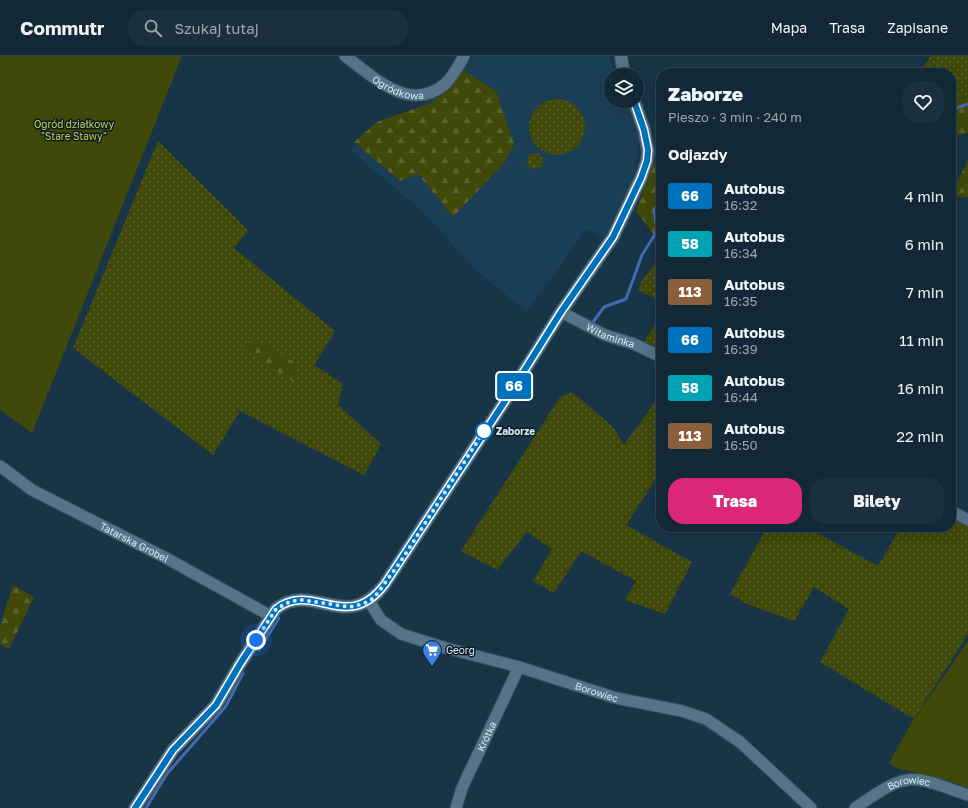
<!DOCTYPE html>
<html lang="pl">
<head>
<meta charset="utf-8">
<style>
  body { margin:0; font-family:"Golos Text",sans-serif; background:#1b303e; color:#f1f3f6; height:100vh; display:flex; flex-direction:column; font-size:15px; white-space:nowrap }
  * { box-sizing:border-box; margin:0 }
  p { font-size:13px; color:#9ca6ad }
  .icon { flex:none; width:22px; height:22px; fill:none; stroke:currentColor; stroke-width:2; stroke-linecap:round; stroke-linejoin:round }
  .map { position:relative; flex:1; overflow:hidden }
  .details { position:absolute; left:656px; top:12px; width:300px; height:464px; display:flex; flex-direction:column; background:#122836; border-radius:16px; box-shadow:0 4px 16px #0002,0 0 0 1px #314451 }
  .details>* { flex:none }
  .badge { padding:0 8px; border-radius:3px; font-size:14px; line-height:26px }
  .tools { position:absolute; left:604px; top:12px; display:grid; gap:8px }
  .tools a { display:grid; place-items:center; width:40px; height:40px; border-radius:50%; background:#122836; box-shadow:0 4px 16px #0002,0 0 0 1px #314451; font-size:20px }
  .you { position:absolute; width:20px; height:20px; margin:-10px; border:3px solid #fff; border-radius:50%; background:#1a73e8; box-shadow:0 0 0 6px #1a73e833 }
  .map>.badge { position:absolute; translate:-50% -50%; box-shadow:0 0 0 2px #fff }
  h2 { padding:0 12px; font-size:15px; line-height:36px }
  .round { display:grid; place-items:center; flex:none; width:42px; height:42px; border-radius:16px; background:#1b303e }
  .headline { display:flex; align-items:center; justify-content:space-between; height:68px; padding:0 12px }
  h1 { font-size:19px; font-weight:800; line-height:30px }
  .button { display:flex; gap:8px; margin-top:auto; padding:8px 12px }
  .button a { flex:1; height:46px; border-radius:16px; background:#db2777; color:#fff; font-size:16px; font-weight:800; line-height:46px; text-align:center }
  .button a+a { background:#1b303e; color:#f1f3f6 }
  ul { padding:0; list-style:none }
  li { display:flex; align-items:center; gap:12px; height:48px; padding:0 12px }
  li div { flex:1 }
  li b { display:block; font-size:15px }
  li em { font-style:normal }
  li .badge { min-width:44px; font-weight:700; text-align:center }
  header { display:flex; align-items:center; gap:24px; box-sizing:border-box; height:56px; padding:0 20px; background:#122836; border-bottom:1px solid #314451 }
  header strong { font-size:19px }
  nav { display:flex; gap:22px; margin-inline-start:auto; font-size:14px }
  .search { width:280px; height:36px; background:#1b303e; display:flex; align-items:center; gap:10px; box-sizing:border-box; padding:0 14px; border-radius:16px; color:#9ca6ad; font-size:15px }
  .map>svg:first-child { display:block }
  .built { fill:#1a3e56 }
  .grass { fill:url(#grass-dots) }
  .forest { fill:url(#forest-firs) }
  .garden { fill:#40480a }
  .lines { fill:none; stroke-linecap:round; stroke-linejoin:round }
  .stream { stroke:#426ab4; stroke-width:3 }
  .street-casing { stroke:#385162; stroke-width:13 }
  .secondary-casing { stroke:#385162; stroke-width:14 }
  .street { stroke:#557389; stroke-width:11 }
  .secondary { stroke:#557389; stroke-width:12 }
  .line-casing { stroke:#fff; stroke-width:9 }
  .line { stroke:#0072bc; stroke-width:6 }
  .walk { stroke:#d8e9f6; stroke-width:4; stroke-dasharray:0 7.2 }
  .stop-dot { fill:#fff; stroke:#0072bc; stroke-width:2 }
  .labels { text-anchor:middle; stroke-width:3; stroke-linejoin:round; paint-order:stroke }
  .street-label { font-size:10px; fill:#d8e9f6; stroke:#0f1b24 }
  .park-label { font-size:10px; fill:#bfd351; stroke:#0f1b24 }
  .stop-label { font-size:10px; font-weight:bold; fill:#d8e9f6; stroke:#0f1b24; text-anchor:start }
  .poi-label { font-size:10px; fill:#d8e9f6; stroke:#0f1b24; text-anchor:start }
</style>
</head>
<body>
<header>
<strong>Commutr</strong>
<div class="search"><svg class="icon" aria-label="search" viewBox="0 0 24 24"><circle cx="10" cy="10" r="6"/><path d="M15 15l6 6"/></svg>Szukaj tutaj</div>
<nav><a>Mapa</a><a>Trasa</a><a>Zapisane</a></nav>
</header>
<div class="map">
<svg width="968" height="752" viewBox="0 0 968 752">
  <defs>
    <pattern id="grass-dots" width="8" height="8" patternUnits="userSpaceOnUse"><rect width="8" height="8" fill="#40480a"/><path d="M2 2h.1M6 6h.1" fill="none" stroke="#5b622e" stroke-width="1.8" stroke-linecap="round"/></pattern>
    <pattern id="forest-firs" width="22" height="20" patternUnits="userSpaceOnUse"><rect width="22" height="20" fill="#40480a"/><path d="M5 1l3.5 6h-7zM16 11l3.5 6h-7z" fill="#5b622e"/></pattern>
  </defs>
  <rect width="100%" height="100%" fill="#183548"/>
  <path class="built" d="M 472,0 L 609,0 L 616,19 L 611,19 L 611,45 L 627,45 L 639,81 L 634,124 L 603,183 L 586,173 L 527,256 L 477,215 L 420,153 L 350,94 L 443,35 Z"/>
  <g class="grass">
    <path d="M 931,0 L 968,0 L 968,39 L 951,46 L 951,17 L 919,17 Z"/>
    <circle cx="557" cy="71" r="28"/>
    <path d="M 158,85 L 248,174 L 234,192 L 335,275 L 314,309 L 343,328 L 338,349 L 381,388 L 364,419 L 240,355 L 213,399 L 73,292 Z"/>
    <circle cx="535" cy="105" r="8"/>
    <path d="M 661,200 L 661,245 L 638,234 L 643,223 Z"/>
    <path d="M 661,259 L 661,295 L 643,287 Z"/>
    <path d="M 572,336 L 613,371 L 624,389 L 661,338 L 661,419 L 659,418 L 626,469 L 692,506 L 665,558 L 625,544 L 636,525 L 581,495 L 554,537 L 533,525 L 552,493 L 527,476 L 497,514 L 461,495 L 560,341 Z"/>
    <path d="M 951,460 L 968,469 L 968,578 L 914,663 L 820,606 L 849,553 L 814,531 L 794,565 L 749,549 L 730,538 L 767,471 L 806,471 L 878,510 L 901,471 L 951,471 Z"/>
  </g>
  <g class="forest">
    <path d="M 464,14 L 496,35 L 514,88 L 504,107 L 453,161 L 418,118 L 400,125 L 354,86 L 377,66 L 431,47 L 450,32 Z"/>
    <path d="M 968,39 L 968,77 L 951,80 L 951,46 Z"/>
    <path d="M 661,102 L 661,179 L 657,183 L 636,155 L 652,110 Z"/>
    <path d="M 968,104 L 968,141 L 958,141 L 951,155 L 951,139 Z"/>
    <path d="M 251,282 L 300,309 L 293,326 L 245,294 Z"/>
    <path d="M 13,529 L 34,541 L 9,593 L 0,588 L 0,570 Z"/>
  </g>
  <g class="garden">
    <path d="M 0,0 L 182,0 L 32,377 L 0,354 Z"/>
    <path d="M 968,585 L 968,732 L 949,725 L 896,712 L 889,707 L 912,666 Z"/>
  </g>
  <g class="lines">
    <g class="stream">
      <path d="M 951,54 L 968,48"/>
      <path d="M 593,266 L 604,251 L 626,243 L 642,199 L 657,175 L 654,153 L 661,146"/>
      <path d="M 259,594 L 279,562"/>
      <path d="M 146,752 L 166,719 L 226,650 L 243,617"/>
    </g>
    <g class="street-casing">
      <g id="street">
        <path id="s1" d="M 345,0 C 374,21 410,58 445,28 C 453,21 459,9 464,0"/>
        <path id="s2" d="M 561,256 L 605,279 L 634,288 L 661,301"/>
        <path id="s3" d="M 0,410 L 32,434 L 166,502 L 271,560"/>
        <path d="M 951,455 L 968,464"/>
        <path id="s4" d="M 369,545 L 381,564 L 401,578 L 446,592 L 519,611 L 616,642 L 682,655 L 706,663 L 740,686 L 811,752"/>
        <path id="s5" d="M 456,752 L 462,732 L 519,611"/>
        <path id="s6" d="M 855,752 C 909,715 907,718 968,739"/>
      </g>
    </g>
    <g class="secondary-casing">
      <g id="secondary">
        <path d="M 621,0 L 624,19"/>
        <path d="M 135,752 L 173,694 L 216,649 L 240,608 L 276,553 C 313,524 347,579 385,528 L 507,342 L 561,256 L 613,181 L 641,122 L 647,105 L 648,94 L 644,74 L 634,45"/>
      </g>
    </g>
    <use href="#street" class="street"/>
    <use href="#secondary" class="secondary"/>
  </g>
  <g class="lines">
    <g class="line-casing">
      <path id="line" d="M 135,752 L 173,694 L 216,649 L 240,608 L 276,553 C 313,524 347,579 385,528 L 507,342 L 561,256 L 613,181 L 641,122 L 647,105 L 648,94 L 644,74 L 634,45"/>
    </g>
    <use href="#line" class="line"/>
    <path class="walk" d="M 256,584 L 276,553 L 291,545 L 303,544 L 350,551 L 363,548 L 374,542 L 401,505 L 484,375"/>
  </g>
  <defs>
    <g id="supermarket-pin" transform="scale(1)"><path d="M0 17L-7.5 6A9.5 9.5 0 1 1 7.5 6Z" fill="#3f7fe0" stroke="#0f1b24"/><path d="M-6-5.5h2.5l.6 2H6L4.5 2H-2.5L-4.4-4H-6ZM-1.5 3.2a1.3 1.3 0 1 0 .1 0ZM3 3.2a1.3 1.3 0 1 0 .1 0Z" fill="#fff"/></g>
  </defs>
  <g fill-rule="evenodd">
    <use href="#supermarket-pin" x="432" y="594"/>
  </g>
  <circle class="stop-dot" cx="484" cy="375" r="8"/>
  <g class="labels">
    <g class="street-label">
      <text dy="4" stroke="none"><textPath href="#s1" startOffset="63">Ogródkowa</textPath></text>
      <text dy="4" stroke="none"><textPath href="#s2" startOffset="55">Witaminka</textPath></text>
      <text dy="4" stroke="none"><textPath href="#s3" startOffset="155">Tatarska Grobel</textPath></text>
      <text dy="4" stroke="none"><textPath href="#s4" startOffset="251">Borowiec</textPath></text>
      <text dy="4" stroke="none"><textPath href="#s5" startOffset="78">Krótka</textPath></text>
      <text dy="4" stroke="none"><textPath href="#s6" startOffset="61">Borowiec</textPath></text>
    </g>
    <g class="park-label">
      <text x="74" y="72">Ogród działkowy<tspan x="74" dy="12">"Stare Stawy"</tspan></text>
    </g>
    <g class="stop-label">
      <text x="496" y="379">Zaborze</text>
    </g>
    <g class="poi-label">
      <text x="446" y="598">Georg</text>
    </g>
  </g>
</svg>
<div class="tools">
<a><svg class="icon" aria-label="layers" viewBox="0 0 24 24"><path d="M12 4l9 5-9 5-9-5zM3 14l9 5 9-5"/></svg></a>
</div>
<div class="you" style="left:256px;top:584px"></div>
<b class="badge" style="left:514px;top:330px;background:#0072bc;color:#fff">66</b>
<section class="details">
<div class="headline"><div><h1>Zaborze</h1><p>Pieszo · 3 min · 240 m</p></div><a class="round"><svg class="icon" aria-label="heart" viewBox="0 0 24 24"><path d="M12 20l-8-8c-3-5 5-10 8-4 3-6 11-1 8 4z"/></svg></a></div>
<h2>Odjazdy</h2>
<ul>
<li><span class="badge" style="background:#0072bc;color:#fff">66</span><div><b>Autobus</b><p>16:32</p></div><em>4 min</em></li>
<li><span class="badge" style="background:#00a3b4;color:#fff">58</span><div><b>Autobus</b><p>16:34</p></div><em>6 min</em></li>
<li><span class="badge" style="background:#8b5e3c;color:#fff">113</span><div><b>Autobus</b><p>16:35</p></div><em>7 min</em></li>
<li><span class="badge" style="background:#0072bc;color:#fff">66</span><div><b>Autobus</b><p>16:39</p></div><em>11 min</em></li>
<li><span class="badge" style="background:#00a3b4;color:#fff">58</span><div><b>Autobus</b><p>16:44</p></div><em>16 min</em></li>
<li><span class="badge" style="background:#8b5e3c;color:#fff">113</span><div><b>Autobus</b><p>16:50</p></div><em>22 min</em></li>
</ul>
<div class="button"><a>Trasa</a><a>Bilety</a></div>
</section>
</div>
</body>
</html>
